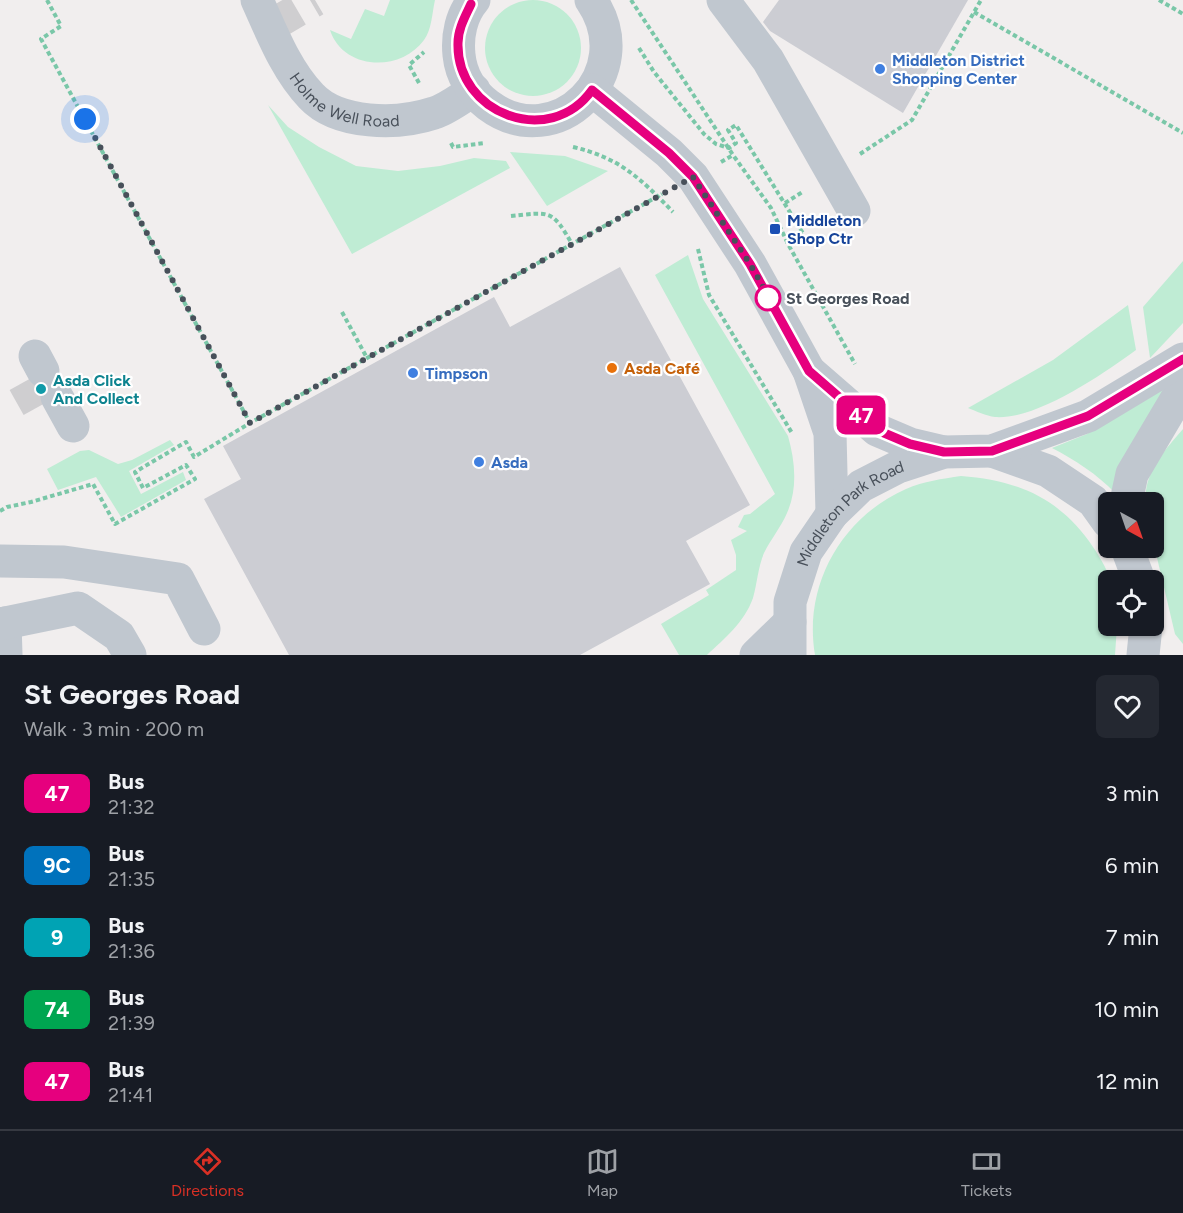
<!DOCTYPE html>
<html lang="en">
<head>
<meta charset="utf-8">
<style>
  body { margin:0; font-family:Figtree,sans-serif; background:#242831; color:#f1f3f6; height:100vh; display:flex; flex-direction:column; font-size:22px; white-space:nowrap }
  * { box-sizing:border-box; margin:0 }
  p { font-size:20px; color:#9ea1a6 }
  .icon { flex:none; width:33px; height:33px; fill:none; stroke:currentColor; stroke-width:2; stroke-linecap:round; stroke-linejoin:round }
  .map { position:relative; height:655px; overflow:hidden }
  .panel { display:flex; flex-direction:column; background:#171b24; flex:1 }
  .panel>* { flex:none }
  .badge { padding:0 12px; border-radius:9px; font-size:21px; line-height:39px }
  .needle { width:39px; rotate:140deg }
  .tools { position:absolute; left:1098px; top:492px; display:grid; gap:12px }
  .tools a { display:grid; place-items:center; width:66px; height:66px; border-radius:9px; background:#171b24; box-shadow:0 2px 4px #0004; font-size:30px }
  .you { position:absolute; width:30px; height:30px; margin:-15px; border:4px solid #fff; border-radius:50%; background:#1a73e8; box-shadow:0 0 0 9px #1a73e833 }
  .map>.badge { position:absolute; translate:-50% -50%; box-shadow:0 0 0 3px #fff }
  .round { display:grid; place-items:center; flex:none; width:63px; height:63px; border-radius:9px; background:#242831 }
  .overview { display:flex; align-items:center; justify-content:space-between; height:102px; padding:0 24px }
  h1 { font-size:28px; font-weight:700; line-height:45px }
  ul { padding:0; list-style:none }
  li { display:flex; align-items:center; gap:18px; height:72px; padding:0 24px }
  li div { flex:1 }
  li b { display:block; font-size:22px }
  li em { font-style:normal }
  li .badge { min-width:66px; font-weight:700; text-align:center }
  .dock { display:flex; justify-content:space-around; align-items:center; height:84px; border-top:2px solid #363941; background:#171b24; font-size:16px; color:#9ea1a6 }
  .dock a { display:grid; justify-items:center; gap:3px }
  .dock .current { color:#d93025 }
  .map>svg:first-child { display:block }
  .green { fill:#bfecd4 }
  .building { fill:#cccdd3 }
  .lines { fill:none; stroke-linecap:round; stroke-linejoin:round }
  .minor-tunnel { stroke:#cfced0; stroke-width:33; stroke-dasharray:33 16; stroke-linecap:butt }
  .path { stroke:#7ac7a8; stroke-width:4; stroke-dasharray:4.5 3; stroke-linecap:butt }
  .minor { stroke:#c0c7cf; stroke-width:33 }
  .line-casing { stroke:#fff; stroke-width:14 }
  .line { stroke:#e6007e; stroke-width:9 }
  .walk { stroke:#48505a; stroke-width:6; stroke-dasharray:0 10.8 }
  .shop-dot { fill:#3f7fe0; stroke:#fff; stroke-width:2 }
  .transit-dot { fill:#1a4fb4; stroke:#fff; stroke-width:2 }
  .stop-dot { fill:#fff; stroke:#e6007e; stroke-width:3 }
  .food-dot { fill:#e8710a; stroke:#fff; stroke-width:2 }
  .culture-dot { fill:#0f9aa8; stroke:#fff; stroke-width:2 }
  .labels { text-anchor:middle; stroke-width:4.5; stroke-linejoin:round; paint-order:stroke }
  .shop-label { font-size:16px; font-weight:bold; fill:#366cbe; stroke:#fff; text-anchor:start }
  .street-label { font-size:16px; fill:#48505a; stroke:#fff }
  .transit-label { font-size:16px; font-weight:bold; fill:#164399; stroke:#fff; text-anchor:start }
  .stop-label { font-size:16px; font-weight:bold; fill:#48505a; stroke:#fff; text-anchor:start }
  .food-label { font-size:16px; font-weight:bold; fill:#c56008; stroke:#fff; text-anchor:start }
  .culture-label { font-size:16px; font-weight:bold; fill:#0d838f; stroke:#fff; text-anchor:start }
</style>
</head>
<body>
<div class="map">
<svg width="1183" height="655" viewBox="0 0 1183 655">
  <rect width="100%" height="100%" fill="#f1eeee"/>
  <g class="green">
    <path d="M 390,0 L 435,0 C 432,13 432,29 424,40 C 400,73 343,70 330,30 L 351,39 L 365,9 L 384,16 Z"/>
    <circle cx="533" cy="48" r="48"/>
    <path d="M 268,105 L 288,127 L 319,147 L 356,166 L 398,171 L 440,166 L 474,158 L 506,161 L 510,168 L 352,254 Z"/>
    <path d="M 510,152 L 565,156 L 608,171 L 547,206 Z"/>
    <path d="M 688,255 L 703,299 L 788,436 C 795,461 798,488 787,513 C 781,527 771,539 764,553 C 758,567 757,584 753,598 C 744,623 725,638 707,655 L 679,655 L 661,624 L 709,595 L 706,590 L 736,570 L 736,555 L 731,540 L 747,531 L 738,527 L 744,515 L 750,514 L 775,494 L 655,275 Z"/>
    <path d="M 1183,261 L 1183,323 L 1150,358 L 1143,307 Z"/>
    <path d="M 1128,305 L 1136,350 C 1103,374 1037,420 995,417 C 986,416 976,411 968,408 L 1053,360 Z"/>
    <path d="M 1166,378 L 1176,388 L 1115,493 C 1097,474 1075,460 1052,448 L 1087,434 Z"/>
    <path d="M 1183,429 L 1183,644 L 1175,634 L 1154,545 L 1154,502 L 1146,502 C 1143,473 1165,450 1183,429 Z"/>
    <path d="M 170,440 L 174,445 L 129,471 L 141,494 L 183,472 L 186,480 L 121,517 L 96,477 L 58,490 L 47,469 L 80,451 L 89,450 L 118,464 L 132,460 Z"/>
    <path d="M 961,476 C 1018,480 1061,499 1093,547 C 1098,554 1109,572 1110,580 C 1111,593 1108,611 1108,626 L 1117,626 L 1115,655 L 815,655 C 803,585 842,517 906,489 C 924,481 942,479 961,476 Z"/>
  </g>
  <g class="building">
    <path d="M 779,0 L 968,0 L 903,113 L 770,31 L 763,22 Z"/>
    <path d="M 620,267 L 750,505 L 686,541 L 710,584 L 580,655 L 289,655 L 204,499 L 241,479 L 223,446 L 494,297 L 510,327 Z"/>
  </g>
  <g class="lines">
    <g class="minor-tunnel">
      <path d="M 269,27 L 315,0"/>
      <path d="M 24,382 L 38,407"/>
    </g>
    <g class="path">
      <path d="M 47,0 L 61,26 L 41,39 L 250,423"/>
      <path d="M 631,0 L 733,155 L 771,208 L 788,244 L 855,364"/>
      <path d="M 1159,0 L 1183,14"/>
      <path d="M 974,12 L 1183,133"/>
      <path d="M 639,48 L 654,72 L 704,134 L 716,144 L 729,148 L 736,143 L 728,130 L 736,125 L 804,235 L 788,244"/>
      <path d="M 419,83 L 409,65 L 424,52"/>
      <path d="M 451,143 L 453,147 L 485,143"/>
      <path d="M 573,147 C 620,158 640,178 673,212"/>
      <path d="M 860,154 L 912,120 L 981,0"/>
      <path d="M 721,162 L 733,155"/>
      <path d="M 785,203 L 804,191"/>
      <path d="M 511,216 C 550,212 552,209 572,244"/>
      <path d="M 698,249 L 709,295 L 792,433"/>
      <path d="M 342,312 L 367,358"/>
      <path d="M 0,511 L 7,507 L 31,502 L 93,484 L 115,524 L 195,479 L 186,465 L 143,488 L 135,472 L 186,442 L 194,457 L 250,423 L 662,194"/>
    </g>
    <g class="minor">
      <path id="s1" d="M 257,0 C 272,33 286,70 311,96 C 338,125 398,125 434,113 C 447,109 461,98 474,90"/>
      <path d="M 474,0 C 461,15 457,36 459,55 C 461,75 472,93 488,105 C 556,156 641,73 591,0"/>
      <path d="M 723,0 L 768,60 L 854,211"/>
      <path d="M 592,90 L 669,153 L 693,177 L 750,264 L 809,371 L 830,433 L 832,514"/>
      <path d="M 35,356 L 43,371"/>
      <path d="M 809,371 L 877,430 L 910,444 L 944,452"/>
      <path d="M 57,397 L 73,426"/>
      <path d="M 992,451 L 1048,471 L 1093,501 L 1108,522"/>
      <path d="M 1126,502 L 1132,474 L 1183,388"/>
      <path d="M 1127,548 L 1139,580"/>
      <path d="M 0,561 L 64,562 L 178,579 L 204,629"/>
      <path d="M 5,623 L 6,655"/>
      <path d="M 0,624 L 78,608 L 119,636 L 130,655"/>
      <path d="M 756,655 L 790,622"/>
      <path id="s2" d="M 790,655 L 790,602 L 806,552 L 832,514 L 861,486 L 898,467 L 944,452 L 992,451 L 1088,416 L 1183,359"/>
      <path d="M 1143,655 L 1146,626"/>
    </g>
  </g>
  <g class="lines">
    <g class="line-casing">
      <path id="line" d="M 471,4 C 465,17 458,29 458,43 C 456,114 550,149 592,90 L 669,153 L 693,177 L 750,264 L 809,371 L 877,430 L 910,444 L 944,452 L 992,451 L 1088,416 L 1183,359"/>
    </g>
    <use href="#line" class="line"/>
    <path class="walk" d="M 85,119 L 250,423 L 693,177 L 750,264 L 770,299 L 768,298"/>
  </g>
  <g class="shop-dot">
    <circle cx="880" cy="69" r="6"/>
    <circle cx="413" cy="373" r="6"/>
    <circle cx="479" cy="462" r="6"/>
  </g>
  <rect class="transit-dot" x="769" y="223" width="12" height="12" rx="3"/>
  <circle class="stop-dot" cx="768" cy="298" r="12"/>
  <circle class="food-dot" cx="612" cy="368" r="6"/>
  <circle class="culture-dot" cx="41" cy="389" r="6"/>
  <g class="labels">
    <g class="shop-label">
      <text x="892" y="66">Middleton District<tspan x="892" dy="18">Shopping Center</tspan></text>
      <text x="425" y="379">Timpson</text>
      <text x="491" y="468">Asda</text>
    </g>
    <g class="street-label">
      <text dy="6" stroke="none"><textPath href="#s1" startOffset="144">Holme Well Road</textPath></text>
      <text dy="6" stroke="none"><textPath href="#s2" startOffset="165">Middleton Park Road</textPath></text>
    </g>
    <g class="transit-label">
      <text x="787" y="226">Middleton<tspan x="787" dy="18">Shop Ctr</tspan></text>
    </g>
    <g class="stop-label">
      <text x="786" y="304">St Georges Road</text>
    </g>
    <g class="food-label">
      <text x="624" y="374">Asda Café</text>
    </g>
    <g class="culture-label">
      <text x="53" y="386">Asda Click<tspan x="53" dy="18">And Collect</tspan></text>
    </g>
  </g>
</svg>
<div class="tools">
<a><svg class="needle" viewBox="-14 -14 28 28"><path d="M0-13l5 13h-10z" fill="#e53935"/><path d="M0 13l5-13h-10z" fill="#9ea1a6"/></svg></a>
<a><svg class="icon" aria-label="locate" viewBox="0 0 24 24"><circle cx="12" cy="12" r="6"/><path d="M12 2v4M12 18v4M2 12h4M18 12h4"/></svg></a>
</div>
<div class="you" style="left:85px;top:119px"></div>
<b class="badge" style="left:861px;top:415px;background:#e6007e;color:#fff">47</b>
</div>
<section class="panel">
<div class="overview"><div><h1>St Georges Road</h1><p>Walk · 3 min · 200 m</p></div><a class="round"><svg class="icon" aria-label="heart" viewBox="0 0 24 24"><path d="M12 20l-8-8c-3-5 5-10 8-4 3-6 11-1 8 4z"/></svg></a></div>
<ul>
<li><span class="badge" style="background:#e6007e;color:#fff">47</span><div><b>Bus</b><p>21:32</p></div><em>3 min</em></li>
<li><span class="badge" style="background:#0072bc;color:#fff">9C</span><div><b>Bus</b><p>21:35</p></div><em>6 min</em></li>
<li><span class="badge" style="background:#00a3b4;color:#fff">9</span><div><b>Bus</b><p>21:36</p></div><em>7 min</em></li>
<li><span class="badge" style="background:#00a651;color:#fff">74</span><div><b>Bus</b><p>21:39</p></div><em>10 min</em></li>
<li><span class="badge" style="background:#e6007e;color:#fff">47</span><div><b>Bus</b><p>21:41</p></div><em>12 min</em></li>
</ul>
</section>
<nav class="dock">
<a class="current"><svg class="icon" aria-label="directions" viewBox="0 0 24 24"><path d="M12 3l9 9-9 9-9-9zM9 14v-3h6M13 9l2 2-2 2"/></svg>Directions</a>
<a><svg class="icon" aria-label="map" viewBox="0 0 24 24"><path d="M3 6l6-2 6 2 6-2v14l-6 2-6-2-6 2zM9 4v14M15 6v14"/></svg>Map</a>
<a><svg class="icon" aria-label="tickets" viewBox="0 0 24 24"><path d="M3 7h18v10H3zM15 7v10"/></svg>Tickets</a>
</nav>
</body>
</html>
